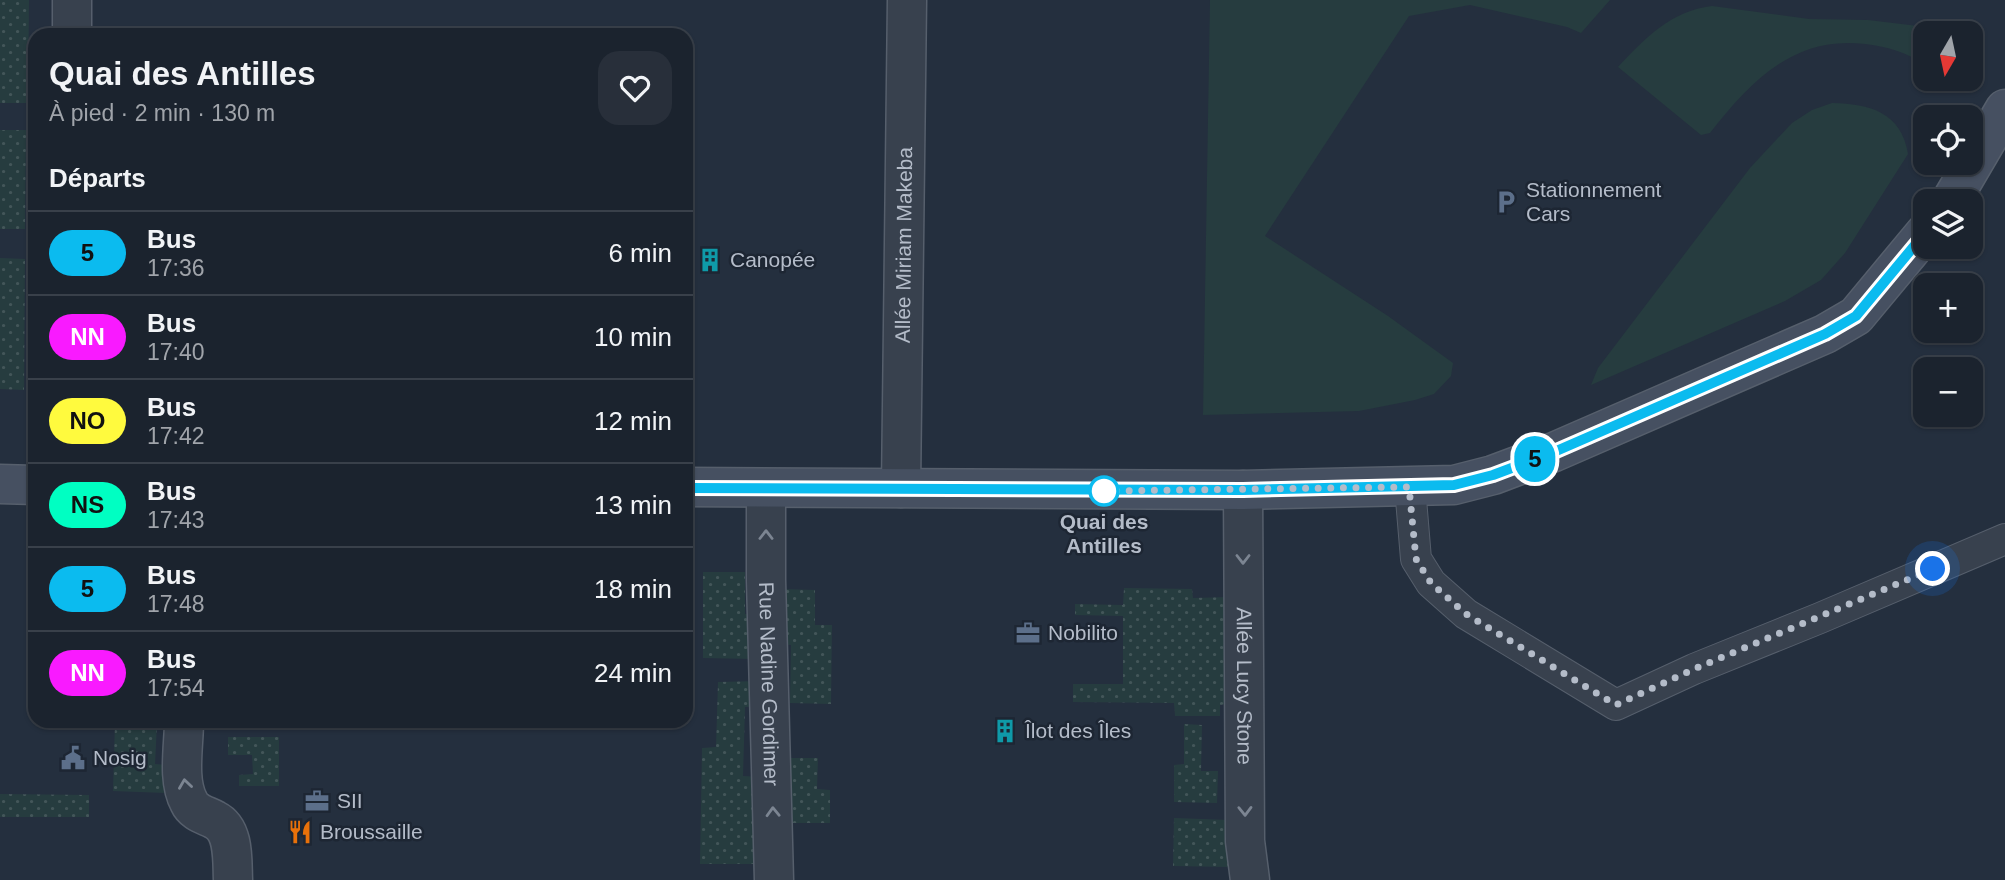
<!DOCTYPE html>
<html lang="fr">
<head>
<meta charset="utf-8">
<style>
  body { margin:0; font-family:Arial,sans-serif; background:#282f3a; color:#f1f3f6; height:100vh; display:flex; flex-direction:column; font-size:26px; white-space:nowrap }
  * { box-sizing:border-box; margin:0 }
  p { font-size:23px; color:#a0a4aa }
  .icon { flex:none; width:38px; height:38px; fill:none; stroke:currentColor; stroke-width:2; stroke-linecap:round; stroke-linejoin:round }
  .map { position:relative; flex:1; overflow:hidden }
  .drawer { position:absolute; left:28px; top:28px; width:665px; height:700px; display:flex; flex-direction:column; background:#1b232e; border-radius:21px; box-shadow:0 2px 5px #0004,0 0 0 2px #39404a }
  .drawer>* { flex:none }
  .badge { padding:0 14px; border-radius:23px; font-size:24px; line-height:46px }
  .needle { width:46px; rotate:189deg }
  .buttons { position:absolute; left:1913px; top:21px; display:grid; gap:14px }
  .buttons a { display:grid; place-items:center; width:70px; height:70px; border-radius:14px; background:#1b232e; box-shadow:0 2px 5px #0004,0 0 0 2px #39404a; font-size:35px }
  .you { position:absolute; width:35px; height:35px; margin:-18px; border:5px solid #fff; border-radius:50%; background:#1a73e8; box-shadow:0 0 0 10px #1a73e833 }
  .map>.badge { position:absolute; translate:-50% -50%; box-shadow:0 0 0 4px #fff }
  h2 { padding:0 21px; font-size:26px; line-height:63px }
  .round { display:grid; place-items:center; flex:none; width:74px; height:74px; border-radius:21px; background:#282f3a }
  .head { display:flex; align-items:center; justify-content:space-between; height:119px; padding:0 21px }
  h1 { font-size:33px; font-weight:600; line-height:52px }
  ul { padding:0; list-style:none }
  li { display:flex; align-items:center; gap:21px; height:84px; padding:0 21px; border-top:2px solid #39404a }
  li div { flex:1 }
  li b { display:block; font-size:26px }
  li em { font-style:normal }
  li .badge { min-width:77px; font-weight:700; text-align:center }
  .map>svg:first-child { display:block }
  .grass { fill:#263c3f }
  .garden { fill:url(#garden-dots) }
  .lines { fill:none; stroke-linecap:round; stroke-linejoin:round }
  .service-casing { stroke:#565f6c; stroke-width:32 }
  .pedestrian-casing { stroke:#565f6c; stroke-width:41 }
  .minor-casing { stroke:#565f6c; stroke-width:41 }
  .secondary-casing { stroke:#565f6c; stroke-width:41 }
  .service { stroke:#38414e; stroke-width:30 }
  .pedestrian { stroke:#38414e; stroke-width:38 }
  .minor { stroke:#38414e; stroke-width:38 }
  .secondary { stroke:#465061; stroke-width:38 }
  .oneway { stroke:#7c8592 }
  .line-casing { stroke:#fff; stroke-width:16 }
  .line { stroke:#0bbbef; stroke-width:10 }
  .walk { stroke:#b4bcc9; stroke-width:7; stroke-dasharray:0 12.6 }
  .stop-dot { fill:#fff; stroke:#0bbbef; stroke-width:3.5 }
  .labels { text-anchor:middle; stroke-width:5; stroke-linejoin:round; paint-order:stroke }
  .poi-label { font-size:21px; fill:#b4bcc9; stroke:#1d2633; text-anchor:start }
  .street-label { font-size:21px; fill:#b4bcc9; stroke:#1d2633 }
  .stop-label { font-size:21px; font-weight:bold; fill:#b4bcc9; stroke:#1d2633 }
</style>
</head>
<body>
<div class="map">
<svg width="2005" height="880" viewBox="0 0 2005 880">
  <defs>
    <pattern id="garden-dots" width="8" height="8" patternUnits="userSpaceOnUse" patternTransform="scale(1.75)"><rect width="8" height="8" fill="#263c3f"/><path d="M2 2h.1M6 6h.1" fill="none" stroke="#435659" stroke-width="1.8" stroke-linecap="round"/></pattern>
  </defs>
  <rect width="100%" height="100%" fill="#242f3e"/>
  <g class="grass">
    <path d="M 1210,0 L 1610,0 L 1581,33 L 1567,27 L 1470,5 L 1409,16 L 1265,236 L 1388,316 L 1453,363 L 1451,376 L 1434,394 L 1415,400 L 1359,411 L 1203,415 Z"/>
    <path d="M 1712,6 L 1809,19 L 1868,20 L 1943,29 L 1943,33 L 1925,33 L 1925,65 C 1909,53 1885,46 1865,44 C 1794,35 1750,82 1710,133 L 1701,135 L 1618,67 C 1645,38 1671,11 1712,6 Z"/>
    <path d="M 1832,103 C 1870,104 1901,112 1908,154 L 1845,253 L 1821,280 L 1785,301 L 1591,385 L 1598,368 L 1750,168 L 1792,123 L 1812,110 Z"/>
  </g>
  <g class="garden">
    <path d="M 0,0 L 29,0 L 28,103 L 0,103 Z"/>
    <path d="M 0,130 L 26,130 L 25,229 L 0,229 Z"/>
    <path d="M 0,258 L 25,259 L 24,390 L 0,389 Z"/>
    <path d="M 703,572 L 745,572 L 745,614 L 754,615 L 756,659 L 703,658 Z"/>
    <path d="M 1124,588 L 1192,589 L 1193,598 L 1229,597 L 1227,704 L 1220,705 L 1220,716 L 1175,716 L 1174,703 L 1073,702 L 1073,684 L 1123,684 L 1123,616 L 1075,615 L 1075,604 L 1123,605 Z"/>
    <path d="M 781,589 L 815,590 L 815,625 L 832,625 L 831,704 L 790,703 L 791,645 L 780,644 Z"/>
    <path d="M 760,681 L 759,706 L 745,707 L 743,776 L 760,777 L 759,864 L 700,864 L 702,748 L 716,747 L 718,682 Z"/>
    <path d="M 115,722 L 157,723 L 155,764 L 167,765 L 166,793 L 113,791 Z"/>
    <path d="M 1184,724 L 1202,725 L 1201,771 L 1218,771 L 1217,803 L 1174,802 L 1174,765 L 1184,764 Z"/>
    <path d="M 228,737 L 279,737 L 279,786 L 239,786 L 239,775 L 253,774 L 252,755 L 228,755 Z"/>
    <path d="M 791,758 L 818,758 L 817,789 L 830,790 L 830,823 L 791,823 Z"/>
    <path d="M 0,794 L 89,795 L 89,817 L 0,817 Z"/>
    <path d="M 1174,818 L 1229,820 L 1228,867 L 1173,866 Z"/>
  </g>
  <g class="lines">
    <g class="service-casing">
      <path id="service" d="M 1410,487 L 1416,559 L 1431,583 L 1466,614 L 1616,705 L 1694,669 L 1820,618 L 2005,539"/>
    </g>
    <g class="pedestrian-casing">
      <g id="pedestrian">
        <path id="s1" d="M 766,488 L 766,580 L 774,880"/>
        <path id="s2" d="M 901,488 L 907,0"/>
        <path id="s3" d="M 1243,490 L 1245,841 L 1250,880"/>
        <path d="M 184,721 C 184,746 177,780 189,802 C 194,813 206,815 215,820 C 235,830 232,861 233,880"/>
      </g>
    </g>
    <g class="minor-casing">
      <path id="minor" d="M 72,35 L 72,0"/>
    </g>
    <g class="secondary-casing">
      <g id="secondary">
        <path d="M 1951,201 L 2005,109"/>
        <path d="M 0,484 L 35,485"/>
        <path d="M 686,487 L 1243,490 L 1454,485 L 1493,475 L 1554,452 L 1825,334 L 1856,316 L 1925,233"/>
      </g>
    </g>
    <use href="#service" class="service"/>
    <use href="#pedestrian" class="pedestrian"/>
    <use href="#minor" class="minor"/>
    <use href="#secondary" class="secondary"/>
  </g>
  <defs><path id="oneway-chevron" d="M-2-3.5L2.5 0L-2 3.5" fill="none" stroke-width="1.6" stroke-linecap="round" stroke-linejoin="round" transform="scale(1.75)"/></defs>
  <g class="oneway">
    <use href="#oneway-chevron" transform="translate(766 535) rotate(-90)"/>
    <use href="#oneway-chevron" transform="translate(1243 559) rotate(90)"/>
    <use href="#oneway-chevron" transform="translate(185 784) rotate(-98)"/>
    <use href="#oneway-chevron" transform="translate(1245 811) rotate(89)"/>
    <use href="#oneway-chevron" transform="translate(773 812) rotate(-92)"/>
  </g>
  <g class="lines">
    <g class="line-casing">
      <path id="line" d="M 686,488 L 1243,490 L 1454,485 L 1493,475 L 1554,452 L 1825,334 L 1856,316 L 1925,233"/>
    </g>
    <use href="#line" class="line"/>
    <path class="walk" d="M 1104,491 L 1409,487 L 1416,559 L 1431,583 L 1466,614 L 1616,705 L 1694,669 L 1933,569"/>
  </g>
  <defs>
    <g id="parking-bare" transform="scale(1.89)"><path d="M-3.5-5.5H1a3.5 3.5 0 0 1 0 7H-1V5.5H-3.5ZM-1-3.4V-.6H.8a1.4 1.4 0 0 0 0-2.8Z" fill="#5c6f8a" stroke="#1d2633" stroke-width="2.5" paint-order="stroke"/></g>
    <g id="building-bare" transform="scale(1.89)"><path d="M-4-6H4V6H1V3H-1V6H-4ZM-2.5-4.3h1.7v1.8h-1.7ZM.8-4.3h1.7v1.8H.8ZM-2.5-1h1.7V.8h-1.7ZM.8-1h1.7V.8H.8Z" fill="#0f9aa8" stroke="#1d2633" stroke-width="2.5" paint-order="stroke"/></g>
    <g id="office-bare" transform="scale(1.89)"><path d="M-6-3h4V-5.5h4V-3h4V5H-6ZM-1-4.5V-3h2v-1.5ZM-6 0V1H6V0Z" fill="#5c6f8a" stroke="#1d2633" stroke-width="2.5" paint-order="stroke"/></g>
    <g id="civic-bare" transform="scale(1.89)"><path d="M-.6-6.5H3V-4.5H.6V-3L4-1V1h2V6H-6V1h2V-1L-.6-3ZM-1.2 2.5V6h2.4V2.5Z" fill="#5c6f8a" stroke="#1d2633" stroke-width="2.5" paint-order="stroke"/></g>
    <g id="restaurant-bare" transform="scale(1.89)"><path d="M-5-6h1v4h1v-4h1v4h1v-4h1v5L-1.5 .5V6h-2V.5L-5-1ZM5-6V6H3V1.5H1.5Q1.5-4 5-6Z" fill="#e8710a" stroke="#1d2633" stroke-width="2.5" paint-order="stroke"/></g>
  </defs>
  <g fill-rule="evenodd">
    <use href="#parking-bare" x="1506" y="202"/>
    <use href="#building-bare" x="710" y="260"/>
    <use href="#office-bare" x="1028" y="633"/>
    <use href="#building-bare" x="1005" y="731"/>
    <use href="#civic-bare" x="73" y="758"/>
    <use href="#office-bare" x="317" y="801"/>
    <use href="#restaurant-bare" x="300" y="832"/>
  </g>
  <circle class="stop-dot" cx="1104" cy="491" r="14"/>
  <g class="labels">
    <g class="poi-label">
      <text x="1526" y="197">Stationnement<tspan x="1526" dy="24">Cars</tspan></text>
      <text x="730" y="267">Canopée</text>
      <text x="1048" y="640">Nobilito</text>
      <text x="1025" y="738">Îlot des Îles</text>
      <text x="93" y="765">Nosig</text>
      <text x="337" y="808">SII</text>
      <text x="320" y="839">Broussaille</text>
    </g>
    <g class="street-label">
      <text dy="7" stroke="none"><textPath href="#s2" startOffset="243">Allée Miriam Makeba</textPath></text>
      <text dy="7" stroke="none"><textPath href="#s1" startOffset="196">Rue Nadine Gordimer</textPath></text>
      <text dy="7" stroke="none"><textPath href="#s3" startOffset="196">Allée Lucy Stone</textPath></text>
    </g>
    <g class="stop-label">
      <text x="1104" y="529">Quai des<tspan x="1104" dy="24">Antilles</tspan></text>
    </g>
  </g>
</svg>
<div class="buttons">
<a><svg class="needle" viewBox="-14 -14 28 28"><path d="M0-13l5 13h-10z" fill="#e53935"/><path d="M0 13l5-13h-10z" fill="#a0a4aa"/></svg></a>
<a><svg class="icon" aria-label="locate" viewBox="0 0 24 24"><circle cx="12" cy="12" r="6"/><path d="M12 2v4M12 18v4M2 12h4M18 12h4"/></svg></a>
<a><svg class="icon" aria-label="layers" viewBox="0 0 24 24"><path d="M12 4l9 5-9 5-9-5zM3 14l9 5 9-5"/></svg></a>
<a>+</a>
<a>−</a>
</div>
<div class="you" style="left:1933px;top:569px"></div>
<b class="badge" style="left:1535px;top:459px;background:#0bbbef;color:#111">5</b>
<section class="drawer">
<div class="head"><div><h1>Quai des Antilles</h1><p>À pied · 2 min · 130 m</p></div><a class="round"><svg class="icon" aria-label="heart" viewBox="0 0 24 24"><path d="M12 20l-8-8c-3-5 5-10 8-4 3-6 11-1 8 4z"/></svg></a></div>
<h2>Départs</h2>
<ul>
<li><span class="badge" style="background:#0bbbef;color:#111">5</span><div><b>Bus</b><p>17:36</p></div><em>6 min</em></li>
<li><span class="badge" style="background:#f91aff;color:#fff">NN</span><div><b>Bus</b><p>17:40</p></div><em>10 min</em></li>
<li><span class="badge" style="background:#fffa3e;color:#111">NO</span><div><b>Bus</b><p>17:42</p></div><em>12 min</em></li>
<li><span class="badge" style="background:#00ffc2;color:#111">NS</span><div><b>Bus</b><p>17:43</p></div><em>13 min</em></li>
<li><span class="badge" style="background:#0bbbef;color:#111">5</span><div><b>Bus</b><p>17:48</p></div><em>18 min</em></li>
<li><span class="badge" style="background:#f91aff;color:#fff">NN</span><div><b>Bus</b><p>17:54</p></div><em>24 min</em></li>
</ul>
</section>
</div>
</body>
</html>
